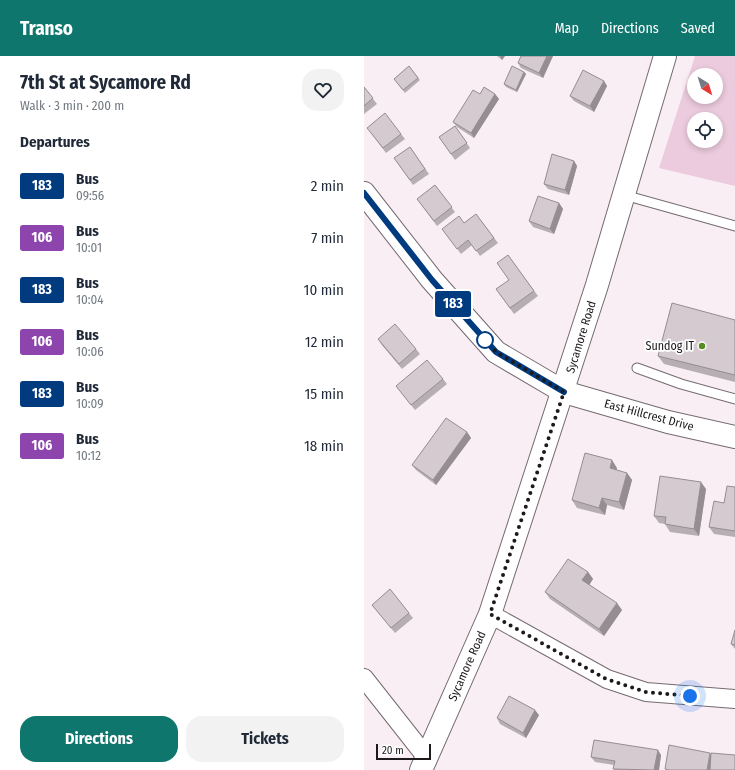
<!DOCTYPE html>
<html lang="en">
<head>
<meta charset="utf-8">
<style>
  body { margin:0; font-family:"Fira Sans Condensed",sans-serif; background:#f2f2f3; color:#1f2937; height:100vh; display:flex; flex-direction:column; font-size:15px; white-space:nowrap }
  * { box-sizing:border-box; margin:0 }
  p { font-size:13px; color:#747a83 }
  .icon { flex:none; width:22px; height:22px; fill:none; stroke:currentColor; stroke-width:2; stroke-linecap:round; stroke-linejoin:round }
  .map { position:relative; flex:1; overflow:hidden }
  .side { display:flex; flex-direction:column; background:#fff; width:364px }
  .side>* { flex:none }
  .badge { padding:0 8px; border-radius:3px; font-size:14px; line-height:26px }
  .needle { width:26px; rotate:142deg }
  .fabs { position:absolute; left:323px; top:12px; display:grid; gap:8px }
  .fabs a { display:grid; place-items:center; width:36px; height:36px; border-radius:50%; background:#fff; box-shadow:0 2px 6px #0003; font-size:20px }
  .scale { position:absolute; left:12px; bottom:10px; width:55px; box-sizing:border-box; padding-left:4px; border:2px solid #1e1a1c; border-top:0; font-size:11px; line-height:14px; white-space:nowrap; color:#1e1a1c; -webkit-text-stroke:3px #fff; paint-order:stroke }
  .you { position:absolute; width:20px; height:20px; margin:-10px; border:3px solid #fff; border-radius:50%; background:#1a73e8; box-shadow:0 0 0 6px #1a73e833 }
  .map>.badge { position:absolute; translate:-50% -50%; box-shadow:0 0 0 2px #fff }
  h2 { padding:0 20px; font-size:15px; line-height:36px }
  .round { display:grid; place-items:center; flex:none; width:42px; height:42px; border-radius:16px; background:#f2f2f3 }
  .headline { display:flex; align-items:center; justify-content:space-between; height:68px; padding:0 20px }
  h1 { font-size:19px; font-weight:700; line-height:30px }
  .primary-button { display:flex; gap:8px; margin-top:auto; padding:8px 20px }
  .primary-button a { flex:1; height:46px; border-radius:16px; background:#0f766e; color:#fff; font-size:16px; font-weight:700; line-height:46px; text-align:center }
  .primary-button a+a { background:#f2f2f3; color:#1f2937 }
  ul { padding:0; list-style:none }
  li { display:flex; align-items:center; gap:12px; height:52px; padding:0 20px }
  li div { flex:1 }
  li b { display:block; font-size:15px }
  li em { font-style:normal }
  li .badge { min-width:44px; font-weight:700; text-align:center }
  header { display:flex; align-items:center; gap:24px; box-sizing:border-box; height:56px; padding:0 20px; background:#0f766e; color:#fff }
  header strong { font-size:19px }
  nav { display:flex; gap:22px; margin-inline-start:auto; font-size:14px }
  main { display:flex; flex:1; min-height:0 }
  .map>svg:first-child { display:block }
  .green { fill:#ebcbdd; fill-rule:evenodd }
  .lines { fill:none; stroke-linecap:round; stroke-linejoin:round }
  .lane-casing { stroke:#746a70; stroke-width:11 }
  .street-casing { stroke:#746a70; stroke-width:20 }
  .secondary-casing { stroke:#746a70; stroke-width:24 }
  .primary-casing { stroke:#746a70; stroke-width:24 }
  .lane { stroke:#fff; stroke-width:9 }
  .street { stroke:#fff; stroke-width:18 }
  .secondary { stroke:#fff; stroke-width:22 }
  .primary { stroke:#fff; stroke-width:22 }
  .wall { fill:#b7aeb3 }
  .shaded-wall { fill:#958d92 }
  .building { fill:#d5cad0; stroke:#958d92 }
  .line-casing { stroke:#fff; stroke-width:9 }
  .line { stroke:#003b80; stroke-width:6 }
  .walk { stroke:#1e1a1c; stroke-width:4; stroke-dasharray:0 7.2 }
  .stop-dot { fill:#fff; stroke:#003b80; stroke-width:2 }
  .poi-dot { fill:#578c25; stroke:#fff; stroke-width:1.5 }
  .labels { text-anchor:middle; stroke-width:3.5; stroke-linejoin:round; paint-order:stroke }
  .street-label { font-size:12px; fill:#1e1a1c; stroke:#fff }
  .poi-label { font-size:12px; fill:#1e1a1c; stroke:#fff; text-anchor:end }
</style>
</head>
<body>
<header>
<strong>Transo</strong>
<nav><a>Map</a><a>Directions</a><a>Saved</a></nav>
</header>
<main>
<section class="side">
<div class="headline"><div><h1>7th St at Sycamore Rd</h1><p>Walk · 3 min · 200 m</p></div><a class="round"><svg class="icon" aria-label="heart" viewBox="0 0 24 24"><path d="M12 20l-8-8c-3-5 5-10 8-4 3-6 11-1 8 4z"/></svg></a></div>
<h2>Departures</h2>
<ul>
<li><span class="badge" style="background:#003b80;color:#fff">183</span><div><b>Bus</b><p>09:56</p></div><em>2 min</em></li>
<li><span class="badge" style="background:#8e44ad;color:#fff">106</span><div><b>Bus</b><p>10:01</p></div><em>7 min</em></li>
<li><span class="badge" style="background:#003b80;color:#fff">183</span><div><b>Bus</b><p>10:04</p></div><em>10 min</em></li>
<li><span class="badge" style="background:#8e44ad;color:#fff">106</span><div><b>Bus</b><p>10:06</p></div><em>12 min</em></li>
<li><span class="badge" style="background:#003b80;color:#fff">183</span><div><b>Bus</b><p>10:09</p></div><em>15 min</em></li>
<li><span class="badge" style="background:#8e44ad;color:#fff">106</span><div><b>Bus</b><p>10:12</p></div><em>18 min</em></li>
</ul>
<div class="primary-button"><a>Directions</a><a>Tickets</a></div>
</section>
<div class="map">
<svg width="371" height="714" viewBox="0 0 371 714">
  <rect width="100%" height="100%" fill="#faeef5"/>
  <path class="green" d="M 331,0 L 371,0 L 371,130 L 295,112 ZM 330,19 L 352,19 L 352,41 L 330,41 ZM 330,63 L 352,63 L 352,85 L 330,85 Z"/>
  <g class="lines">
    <g class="lane-casing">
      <g id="lane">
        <path d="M 260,139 L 371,170"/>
        <path d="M 273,312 L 317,328 L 371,343"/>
      </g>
    </g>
    <g class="street-casing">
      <g id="street">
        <path d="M 126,558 L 243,623 L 282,636 L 371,643"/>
        <path d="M 0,622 L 63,702"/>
      </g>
    </g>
    <g class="secondary-casing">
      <path id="secondary" d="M 0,137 L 68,224 L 132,296 L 200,336 L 304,366 L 371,381"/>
    </g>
    <g class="primary-casing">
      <path id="primary" d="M 57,714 L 126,558 L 233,229 L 301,0"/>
    </g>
    <use href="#lane" class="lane"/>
    <use href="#street" class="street"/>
    <use href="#secondary" class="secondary"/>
    <use href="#primary" class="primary"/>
  </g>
  <g class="wall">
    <path d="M 133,0 L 141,0 L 138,4 Z"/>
    <path d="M 189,0 L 179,22 L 157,12 L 154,7 Z"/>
    <path d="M 45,10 L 56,24 L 41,37 L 30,23 Z"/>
    <path d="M 160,16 L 162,18 L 153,36 L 142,31 L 140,28 Z"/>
    <path d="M 240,25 L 243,30 L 230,56 L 210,45 L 206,40 Z"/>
    <path d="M 0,31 L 13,48 L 0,58 Z"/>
    <path d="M 116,38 L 131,38 L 135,43 L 110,82 L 93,71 L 89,66 Z"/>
    <path d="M 91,70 L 106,92 L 91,104 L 75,81 Z"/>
    <path d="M 7,77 L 37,78 L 41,83 L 22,97 Z"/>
    <path d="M 46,91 L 65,118 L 49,129 L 30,102 Z"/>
    <path d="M 210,105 L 213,110 L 205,139 L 184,133 L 180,128 Z"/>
    <path d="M 71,129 L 91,156 L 73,170 L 53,143 Z"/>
    <path d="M 195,147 L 199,153 L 190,178 L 169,171 L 165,165 Z"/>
    <path d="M 112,158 L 134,187 L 116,200 L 108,189 L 97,198 L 78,173 L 100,167 Z"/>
    <path d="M 144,199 L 174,240 L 150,258 L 132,233 L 145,224 Z"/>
    <path d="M 371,264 L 371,326 L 300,308 L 294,300 Z"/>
    <path d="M 14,283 L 52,293 L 56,298 L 38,313 L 17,288 Z"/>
    <path d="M 79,323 L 83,328 L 51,354 L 32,330 Z"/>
    <path d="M 103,376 L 107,382 L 72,429 L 52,414 L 48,409 Z"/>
    <path d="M 253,412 L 252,414 L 263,417 L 268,424 L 260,454 L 243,449 L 241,459 L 213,452 L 208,444 Z"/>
    <path d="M 371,431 L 371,481 L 350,478 L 345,471 L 360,447 Z"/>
    <path d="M 342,433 L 335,480 L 306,476 L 301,468 L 295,467 L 290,460 Z"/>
    <path d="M 224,516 L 229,523 L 225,528 L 258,554 L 240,580 L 186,543 L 181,536 Z"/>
    <path d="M 8,549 L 45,557 L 49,562 L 31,577 Z"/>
    <path d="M 371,574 L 371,593 L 367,588 Z"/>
    <path d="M 175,659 L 162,682 L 136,668 L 133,662 Z"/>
    <path d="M 297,699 L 295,714 L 250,714 L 250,709 L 231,706 L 227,701 Z"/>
  </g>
  <g class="shaded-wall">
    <path d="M 136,0 L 141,0 L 138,4 Z"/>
    <path d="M 183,0 L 189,0 L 179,22 L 175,17 Z"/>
    <path d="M 160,16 L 162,18 L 153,36 L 152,34 Z"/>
    <path d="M 240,25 L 243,30 L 230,56 L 226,50 Z"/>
    <path d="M 131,38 L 135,43 L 110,82 L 107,77 Z"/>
    <path d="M 210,105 L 213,110 L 205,139 L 201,134 Z"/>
    <path d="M 195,147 L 199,153 L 190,178 L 186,173 Z"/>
    <path d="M 103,376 L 107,382 L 72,429 L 69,424 Z"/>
    <path d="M 248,404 L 253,412 L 251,419 L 246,412 Z"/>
    <path d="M 263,417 L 268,424 L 260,454 L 255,446 Z"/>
    <path d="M 337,426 L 342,433 L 335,480 L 330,473 Z"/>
    <path d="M 238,442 L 243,449 L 241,459 L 235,452 Z"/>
    <path d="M 224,516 L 229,523 L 224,531 L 218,524 Z"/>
    <path d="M 253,547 L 258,554 L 240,580 L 235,573 Z"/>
    <path d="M 171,654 L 175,659 L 162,682 L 159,677 Z"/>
    <path d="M 294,694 L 297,699 L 295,714 L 290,714 Z"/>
    <path d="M 346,697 L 350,702 L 348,714 L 343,714 Z"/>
  </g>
  <g class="building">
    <path d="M 157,0 L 183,0 L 175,17 L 154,7 Z"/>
    <path d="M 45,10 L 54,22 L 39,34 L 30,23 Z"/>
    <path d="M 148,10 L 160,16 L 152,34 L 140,28 Z"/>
    <path d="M 219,14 L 240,25 L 226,50 L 206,40 Z"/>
    <path d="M 0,31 L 9,42 L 0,50 Z"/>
    <path d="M 120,31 L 131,38 L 107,77 L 89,66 L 109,34 L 116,38 Z"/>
    <path d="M 21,57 L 37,78 L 19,92 L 3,72 Z"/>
    <path d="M 91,70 L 103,87 L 87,98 L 75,81 Z"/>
    <path d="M 46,91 L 61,113 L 46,124 L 30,102 Z"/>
    <path d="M 188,98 L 210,105 L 201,134 L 180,128 Z"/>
    <path d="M 71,129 L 88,151 L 70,165 L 53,143 Z"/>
    <path d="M 174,140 L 195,147 L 186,173 L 165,165 Z"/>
    <path d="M 112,158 L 130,182 L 112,195 L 104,184 L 93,193 L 78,173 L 95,160 L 100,167 Z"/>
    <path d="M 144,199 L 170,235 L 146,252 L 132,233 L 145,224 L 133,207 Z"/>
    <path d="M 308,247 L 371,264 L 371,319 L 294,300 Z"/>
    <path d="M 31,268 L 52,293 L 35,308 L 14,283 Z"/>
    <path d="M 63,304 L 79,323 L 47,349 L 32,330 Z"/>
    <path d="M 82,362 L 103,376 L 69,424 L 48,409 Z"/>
    <path d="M 221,397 L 248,404 L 246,412 L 263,417 L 255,446 L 238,442 L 235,452 L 208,444 Z"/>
    <path d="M 296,420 L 337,426 L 330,473 L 301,468 L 302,461 L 290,460 Z"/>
    <path d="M 363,430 L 371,431 L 371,475 L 345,471 L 350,445 L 360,447 Z"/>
    <path d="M 204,503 L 224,516 L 218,524 L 253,547 L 235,573 L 181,536 Z"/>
    <path d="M 26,533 L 45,557 L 27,572 L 8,549 Z"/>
    <path d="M 371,574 L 371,589 L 367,588 Z"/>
    <path d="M 145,640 L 171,654 L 159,677 L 133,662 Z"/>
    <path d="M 230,684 L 294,694 L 290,714 L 249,713 L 251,705 L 227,701 Z"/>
    <path d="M 305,689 L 346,697 L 343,714 L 305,714 L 301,713 Z"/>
    <path d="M 347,697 L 371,699 L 371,714 L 346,714 Z"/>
  </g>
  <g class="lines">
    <g class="line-casing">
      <path id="line" d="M 0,137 L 68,224 L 132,296 L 200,336"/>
    </g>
    <use href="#line" class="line"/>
    <path class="walk" d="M 121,284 L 132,296 L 200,336 L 126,558 L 242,623 L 282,636 L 326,640"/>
  </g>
  <circle class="stop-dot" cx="121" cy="284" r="8"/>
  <circle class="poi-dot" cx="338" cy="290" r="4"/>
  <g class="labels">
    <g class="street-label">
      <text transform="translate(217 281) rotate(-73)" y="4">Sycamore Road</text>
      <text transform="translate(285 359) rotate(15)" y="4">East Hillcrest Drive</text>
      <text transform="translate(103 610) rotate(-66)" y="4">Sycamore Road</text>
    </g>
    <g class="poi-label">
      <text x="330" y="294">Sundog IT</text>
    </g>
  </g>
</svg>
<div class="fabs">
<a><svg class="needle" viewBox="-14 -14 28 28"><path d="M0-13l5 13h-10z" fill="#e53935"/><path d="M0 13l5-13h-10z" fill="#747a83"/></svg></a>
<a><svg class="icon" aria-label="locate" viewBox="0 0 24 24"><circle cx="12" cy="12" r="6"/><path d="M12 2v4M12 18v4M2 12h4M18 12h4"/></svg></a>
</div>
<div class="scale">20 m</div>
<div class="you" style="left:326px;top:640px"></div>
<b class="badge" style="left:89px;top:248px;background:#003b80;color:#fff">183</b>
</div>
</main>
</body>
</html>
